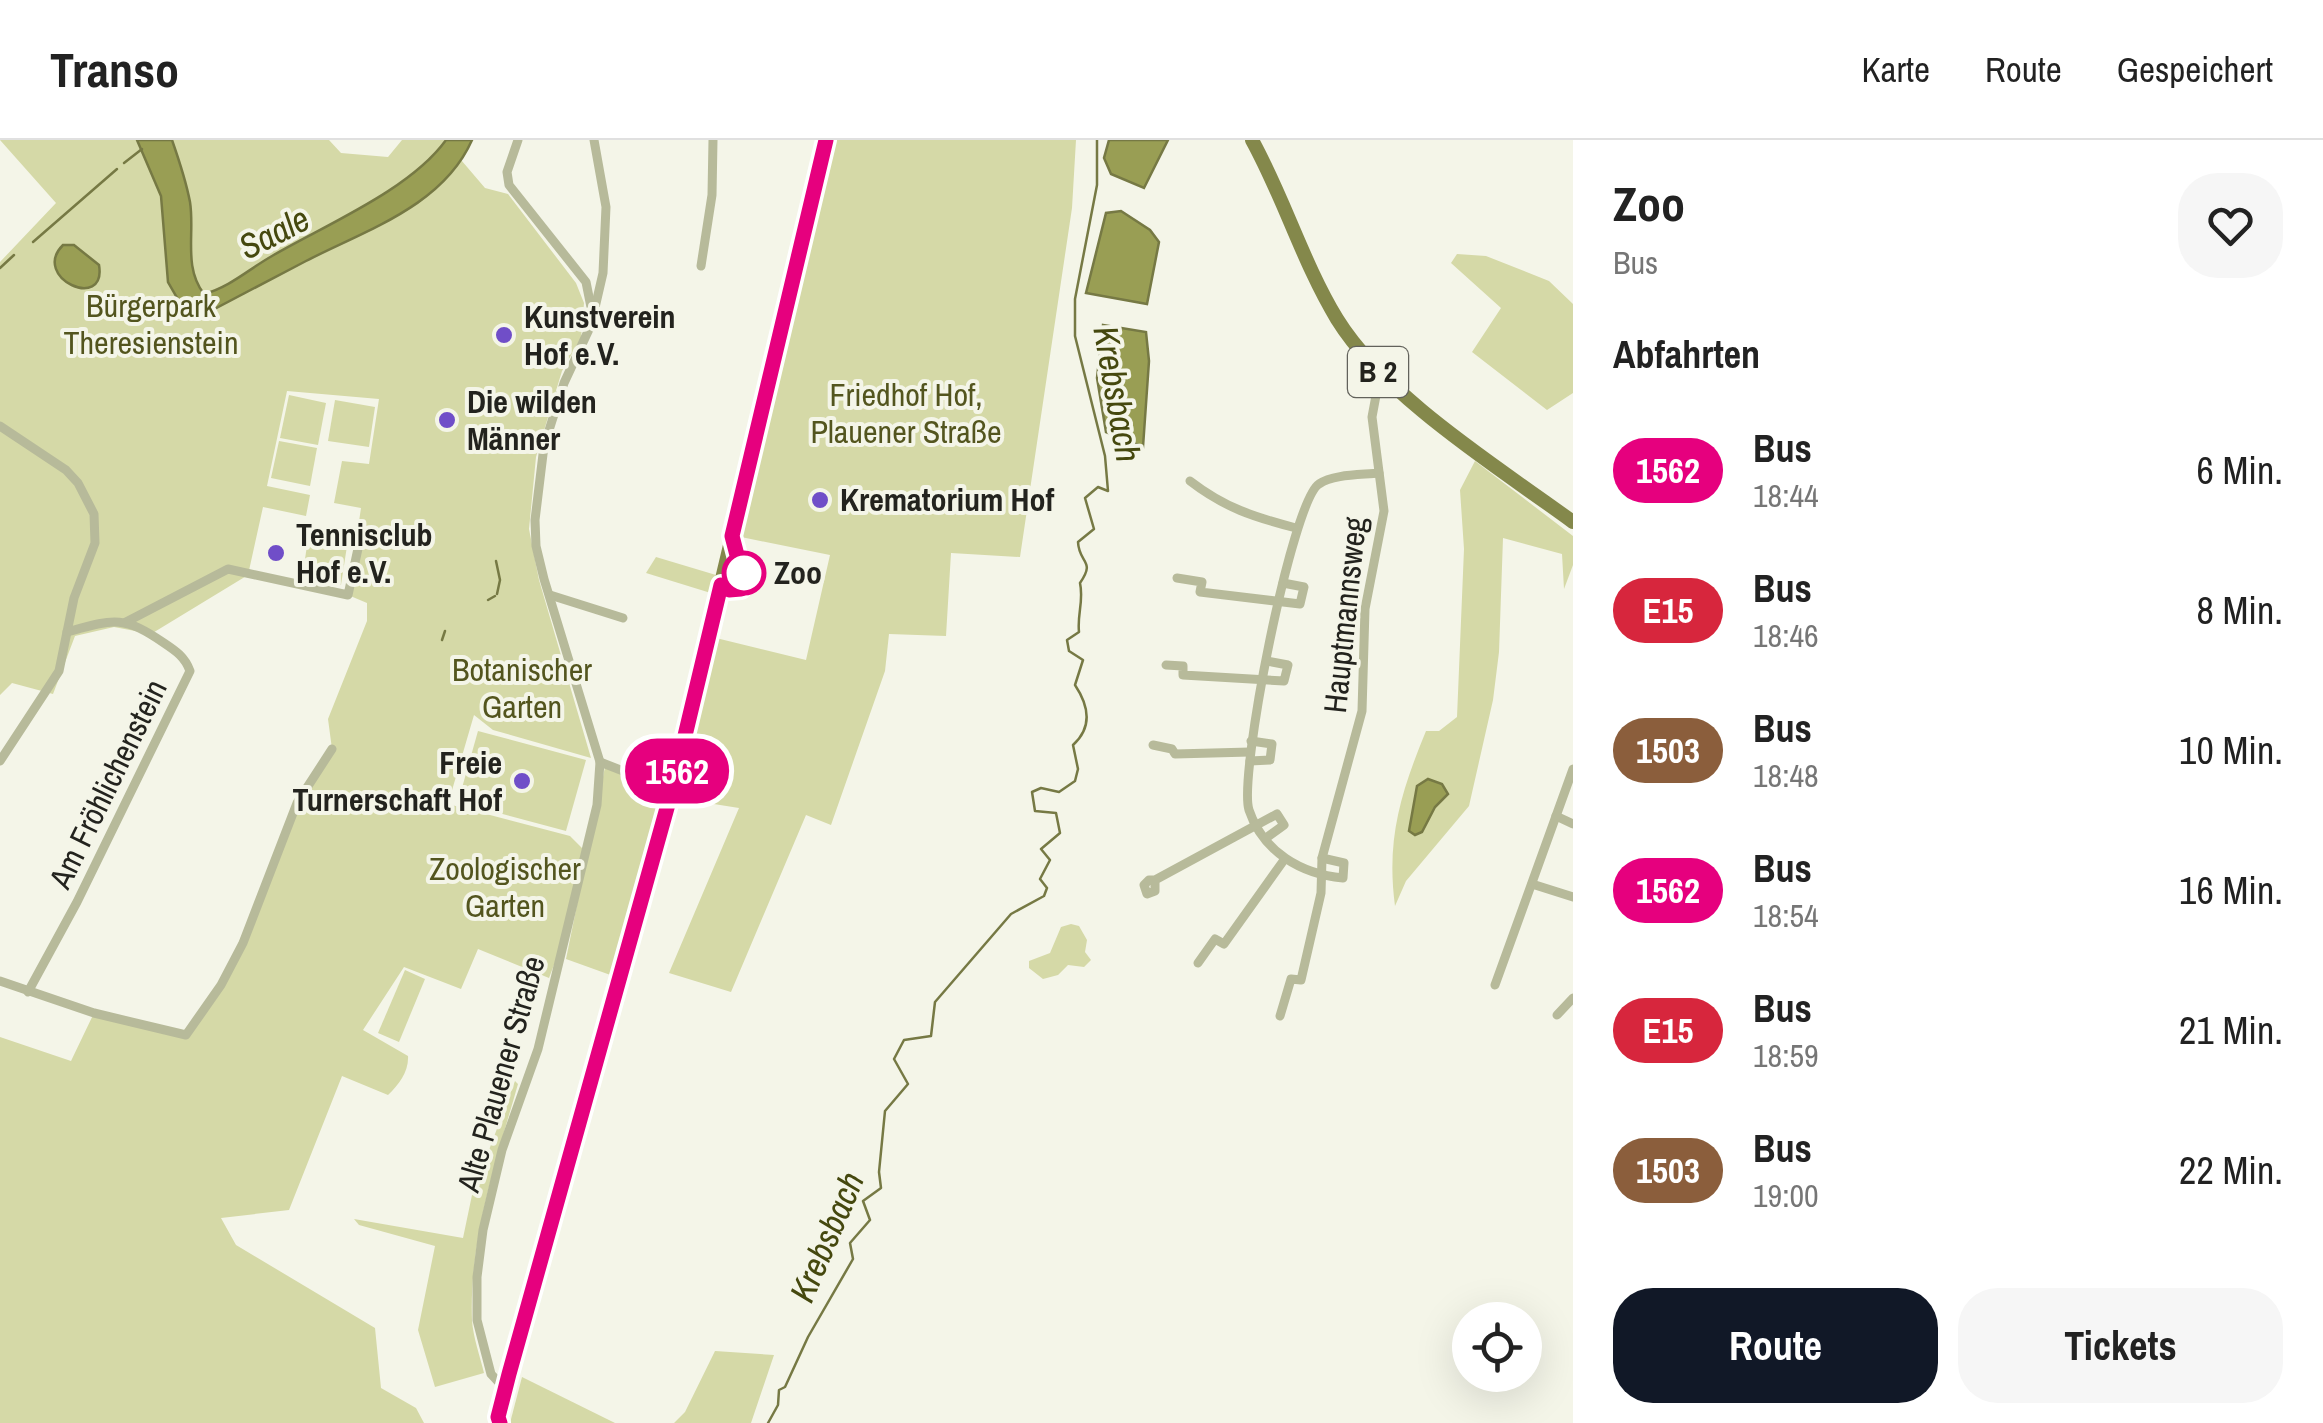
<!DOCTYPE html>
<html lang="de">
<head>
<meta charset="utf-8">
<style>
  body { margin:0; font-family:"Archivo Narrow",sans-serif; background:#f6f6f6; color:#222; height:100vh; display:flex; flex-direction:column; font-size:38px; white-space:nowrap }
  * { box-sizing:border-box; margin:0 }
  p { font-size:32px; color:#767676 }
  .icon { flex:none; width:55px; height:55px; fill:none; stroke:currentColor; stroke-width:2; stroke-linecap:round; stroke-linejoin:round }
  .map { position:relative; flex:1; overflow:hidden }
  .drawer { display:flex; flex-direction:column; background:#fff; width:750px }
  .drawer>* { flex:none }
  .badge { padding:0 20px; border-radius:32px; font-size:35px; line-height:65px }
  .fabs { position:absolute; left:1452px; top:1162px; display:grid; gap:20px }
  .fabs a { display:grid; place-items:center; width:90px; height:90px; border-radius:50%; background:#fff; box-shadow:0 10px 40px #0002; font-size:50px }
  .map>.badge { position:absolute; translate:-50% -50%; box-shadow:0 0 0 5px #fff }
  h2 { padding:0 40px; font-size:38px; line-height:90px }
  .round { display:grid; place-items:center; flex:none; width:105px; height:105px; border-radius:40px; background:#f6f6f6 }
  .summary { display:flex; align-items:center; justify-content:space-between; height:170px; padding:0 40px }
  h1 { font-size:48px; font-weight:800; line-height:75px }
  .action { display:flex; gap:20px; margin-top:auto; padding:20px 40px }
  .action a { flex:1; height:115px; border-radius:40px; background:#111827; color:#fff; font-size:40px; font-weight:800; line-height:115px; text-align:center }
  .action a+a { background:#f6f6f6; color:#222 }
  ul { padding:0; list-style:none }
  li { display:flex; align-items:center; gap:30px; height:140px; padding:0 40px }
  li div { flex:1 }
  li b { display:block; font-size:38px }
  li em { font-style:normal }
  li .badge { min-width:110px; font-weight:700; text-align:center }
  header { display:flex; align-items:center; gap:60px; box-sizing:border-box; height:140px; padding:0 50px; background:#fff; border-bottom:2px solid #e0e0e0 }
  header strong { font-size:48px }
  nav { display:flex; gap:55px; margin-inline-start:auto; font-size:35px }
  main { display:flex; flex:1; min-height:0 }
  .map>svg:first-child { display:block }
  .green { fill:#d5d9a7 }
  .water { fill:#999e54; stroke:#767944; stroke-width:2.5 }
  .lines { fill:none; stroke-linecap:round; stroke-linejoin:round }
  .stream { stroke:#767944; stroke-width:2.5 }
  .street { stroke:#b7ba9a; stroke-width:9 }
  .primary { stroke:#84884b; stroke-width:14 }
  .line-casing { stroke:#fff; stroke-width:22 }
  .line { stroke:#e6007e; stroke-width:15 }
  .poi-dot { fill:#704ec8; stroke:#f4f5e8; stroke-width:4 }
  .stop-dot { fill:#fff; stroke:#e6007e; stroke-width:5 }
  .labels { text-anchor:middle; stroke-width:8; stroke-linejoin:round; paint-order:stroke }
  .shield { fill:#f4f5e8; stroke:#62625b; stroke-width:2.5 }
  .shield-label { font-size:30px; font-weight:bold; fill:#23231e }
  .park-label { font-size:32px; fill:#53551e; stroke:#f4f5e8 }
  .poi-label { font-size:32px; font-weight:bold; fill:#23231e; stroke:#f4f5e8; text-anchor:start }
  .stop-label { font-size:32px; font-weight:bold; fill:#23231e; stroke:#f4f5e8; text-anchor:start }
  .street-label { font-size:32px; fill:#23231e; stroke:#f4f5e8 }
  .water-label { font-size:35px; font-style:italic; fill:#45480e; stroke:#f4f5e8 }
</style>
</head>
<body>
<header>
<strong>Transo</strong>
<nav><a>Karte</a><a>Route</a><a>Gespeichert</a></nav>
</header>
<main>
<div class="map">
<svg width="1573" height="1283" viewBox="0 0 1573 1283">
  <rect width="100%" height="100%" fill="#f4f5e8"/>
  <g class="green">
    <path d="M 0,0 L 329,0 L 341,13 L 388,17 L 402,0 L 444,0 L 485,48 L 508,54 L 576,143 L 584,163 L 581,198 L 562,231 L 536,317 L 529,389 L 539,440 L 591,618 L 493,590 L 474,575 L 448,664 L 570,696 L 583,709 L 560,809 L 549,838 L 478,809 L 461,849 L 404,827 L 363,890 L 408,916 C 409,931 399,945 388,955 L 342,936 L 289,1070 L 221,1078 L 236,1105 L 375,1188 L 381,1248 L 416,1268 L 424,1283 L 0,1283 L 0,897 L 71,921 L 94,873 L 186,895 L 221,845 L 297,663 L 332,609 L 328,579 L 367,481 L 367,463 L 348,455 L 361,368 L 334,363 L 342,321 L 369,324 L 379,259 L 287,251 L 267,346 L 310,355 L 306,376 L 263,367 L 248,435 L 151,494 L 114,487 L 75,496 L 53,554 L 12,543 L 0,555 L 0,122 L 56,63 Z"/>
    <path d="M 832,0 L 1076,0 L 1072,68 L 1020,417 L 951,413 L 946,496 L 889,494 L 885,531 L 831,685 L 806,675 L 731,852 L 669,833 L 739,668 L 676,658 L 716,498 L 806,520 L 830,415 L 741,397 Z"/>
    <path d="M 1457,114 L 1486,116 L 1549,141 L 1573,164 L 1573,253 L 1547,270 L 1472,212 L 1501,168 L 1451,123 Z"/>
    <path d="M 289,255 L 326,263 L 318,305 L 280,298 Z"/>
    <path d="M 335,260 L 375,267 L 369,307 L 328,301 Z"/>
    <path d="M 279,301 L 317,308 L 310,346 L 271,338 Z"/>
    <path d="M 1475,321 L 1573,396 L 1573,425 L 1564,449 L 1562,414 L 1503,398 L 1499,512 L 1493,560 L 1469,666 L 1406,741 L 1395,766 C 1386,699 1401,652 1426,591 L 1439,591 L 1457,577 L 1464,409 L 1460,350 Z"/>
    <path d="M 308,399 L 347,406 L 341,445 L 302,439 Z"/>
    <path d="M 656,417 L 716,435 L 714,454 L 646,433 Z"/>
    <path d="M 478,591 L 586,620 L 566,691 L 458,662 Z"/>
    <path d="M 605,627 L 668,651 L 616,837 L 566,819 Z"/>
    <path d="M 1071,784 L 1079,786 L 1087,800 L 1085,812 L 1091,820 L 1084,827 L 1068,825 L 1058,835 L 1043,839 L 1029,828 L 1029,821 L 1050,813 L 1061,787 Z"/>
    <path d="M 405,830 L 425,839 L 399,902 L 378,893 Z"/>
    <path d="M 515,941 L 518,944 C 496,1021 469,1100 472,1180 C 473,1197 480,1216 484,1233 L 435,1247 L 418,1190 L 435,1106 L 359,1085 L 354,1079 L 463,1098 L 472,1055 Z"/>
    <path d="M 715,1211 L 774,1215 L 751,1283 L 674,1283 L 685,1272 Z"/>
    <path d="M 522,1237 L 615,1283 L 510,1283 Z"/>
  </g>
  <g class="water">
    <path d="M 137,0 L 172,0 C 179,20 186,41 190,62 C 195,93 183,127 204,154 C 230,147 249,129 272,116 C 325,85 410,50 446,0 L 472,0 C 443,66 366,90 306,121 C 272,139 238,157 203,175 L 187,175 L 168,142 L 161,56 Z"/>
    <path d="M 1109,0 L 1168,0 L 1144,48 L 1111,34 L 1104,18 Z"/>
    <path d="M 1121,71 L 1150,90 L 1159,102 L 1147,164 L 1086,153 L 1106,73 Z"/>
    <path d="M 63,105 L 74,105 L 99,125 C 107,172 30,138 63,105 Z"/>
    <path d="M 1103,185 L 1146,192 L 1149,221 L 1143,307 L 1106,292 L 1097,238 Z"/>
    <path d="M 1428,639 L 1442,644 L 1448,654 L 1435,667 L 1422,692 L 1415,695 L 1409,691 L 1417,646 Z"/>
  </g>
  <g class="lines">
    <g class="stream">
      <path d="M 124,23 L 142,9"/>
      <path d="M 33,102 L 117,29"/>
      <path d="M 0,128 L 14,115"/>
      <path d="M 496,421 L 500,440 L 497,454"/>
      <path d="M 488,460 L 495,456"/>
      <path d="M 442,500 L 445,491"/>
      <path d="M 768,1283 L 778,1265 L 779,1250 L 785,1247 L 808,1197 L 853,1119 L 850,1103 L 870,1080 L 863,1061 L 881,1048 L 879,1032 L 885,971 L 908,944 L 894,919 L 904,900 L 931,896 L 935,862 L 1011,774 L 1044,756 L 1047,748 L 1040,739 L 1050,720 L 1041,709 L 1060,693 L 1056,673 L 1035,671 L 1032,652 L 1041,648 L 1059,652 L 1075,641 L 1078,629 L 1073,605 C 1093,587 1089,566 1075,545 L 1083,520 L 1069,511 L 1067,500 L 1079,492 C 1077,474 1084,461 1080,443 C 1096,420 1079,424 1078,402 L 1094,389 L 1085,358 L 1098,347 L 1108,351 L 1105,316 L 1075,196 L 1075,159 L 1097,45 L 1097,0"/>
    </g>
    <g class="street">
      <path d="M 518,0 L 507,32 L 509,45 L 586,142 L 592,172"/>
      <path d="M 701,126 L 712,55 L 713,0"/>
      <path d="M 0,286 L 66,330 L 78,343 L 94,374 L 95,403 L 74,458 L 59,531 L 0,621"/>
      <path d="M 1190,341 C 1225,368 1254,377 1296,388"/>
      <path d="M 1177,438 L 1202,442 L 1200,452 L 1300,464 L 1304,447 L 1283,443"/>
      <path d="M 550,455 L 623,478"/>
      <path d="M 126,482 L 228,429 L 348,455 L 362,390"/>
      <path d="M 1166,525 L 1183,526 L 1183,535 L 1284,541 L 1288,525 L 1267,521"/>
      <path d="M 1153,605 L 1172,609 L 1175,614 L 1250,612"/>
      <path d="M 1250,621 L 1270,620 L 1272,604 L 1251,601"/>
      <path d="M 600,622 L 672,650"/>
      <path d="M 1556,676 L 1573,684"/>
      <path d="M 1322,718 L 1344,723 L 1343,738 C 1301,734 1263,712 1249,670 C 1238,636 1292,361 1319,344 C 1333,334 1362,335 1379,333"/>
      <path d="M 1155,740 L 1155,751 L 1147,754 L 1144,745 L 1149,740 L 1155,740 L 1277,674 L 1284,685 L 1266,698"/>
      <path d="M 1532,744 L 1573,757"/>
      <path d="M 1198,823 L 1215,799 L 1224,804 L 1284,720"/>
      <path d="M 0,841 L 94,873 L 186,895 L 221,845 L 243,803 L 297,663 L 332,609"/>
      <path d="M 1495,845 L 1573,629"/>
      <path d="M 28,852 L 77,762 L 190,531 C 185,517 176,511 164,503 C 123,475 114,479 67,492"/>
      <path d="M 1557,875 L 1573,858"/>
      <path d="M 1280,876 L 1291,839 L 1301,840 L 1321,753 L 1322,718 L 1362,571 L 1365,469 L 1384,371 L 1372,277 L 1380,234"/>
      <path d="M 505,1249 L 491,1234 L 477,1180 L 477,1137 L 483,1090 L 502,1010 L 538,909 L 597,665 L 600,622 L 544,439 L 536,406 L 535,380 L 544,306 L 564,243 L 591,185 L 603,133 L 606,67 L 594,0"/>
    </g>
    <g class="primary">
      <path d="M 1252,0 C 1284,58 1303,123 1337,179 C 1386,258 1498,327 1573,382"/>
      <path d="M 496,1283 L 672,650 L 826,0"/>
    </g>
  </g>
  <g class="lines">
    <g class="line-casing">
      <path id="line" d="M 500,1283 L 498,1277 L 509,1234 L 672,650 L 721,445 L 729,450 L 741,449 L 744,442 L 732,396 L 826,0"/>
    </g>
    <use href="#line" class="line"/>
  </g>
  <g class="poi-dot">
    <circle cx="504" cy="195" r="10"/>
    <circle cx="447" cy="280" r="10"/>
    <circle cx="820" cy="360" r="10"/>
    <circle cx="276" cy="413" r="10"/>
    <circle cx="522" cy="641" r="10"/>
  </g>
  <circle class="stop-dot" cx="744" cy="433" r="20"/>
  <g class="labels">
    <rect class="shield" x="1348" y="207" width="60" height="50" rx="8"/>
    <g class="shield-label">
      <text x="1378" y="242">B 2</text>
    </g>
    <g class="park-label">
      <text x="151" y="177">Bürgerpark<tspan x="151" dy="37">Theresienstein</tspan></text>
      <text x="906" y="266">Friedhof Hof,<tspan x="906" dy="37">Plauener Straße</tspan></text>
      <text x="522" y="541">Botanischer<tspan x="522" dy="37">Garten</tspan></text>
      <text x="505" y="740">Zoologischer<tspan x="505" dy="37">Garten</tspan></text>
    </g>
    <g class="poi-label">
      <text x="524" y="188">Kunstverein<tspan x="524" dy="37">Hof e.V.</tspan></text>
      <text x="467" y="273">Die wilden<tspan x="467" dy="37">Männer</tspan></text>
      <text x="840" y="371">Krematorium Hof</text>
      <text x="296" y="406">Tennisclub<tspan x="296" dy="37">Hof e.V.</tspan></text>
      <text x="502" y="634" text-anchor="end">Freie<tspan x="502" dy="37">Turnerschaft Hof</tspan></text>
    </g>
    <g class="stop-label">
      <text x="774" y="444">Zoo</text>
    </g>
    <g class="street-label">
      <text transform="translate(1345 475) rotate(-84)" y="11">Hauptmannsweg</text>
      <text transform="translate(108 644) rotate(-64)" y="11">Am Fröhlichenstein</text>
      <text transform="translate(501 934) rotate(-74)" y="11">Alte Plauener Straße</text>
    </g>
    <g class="water-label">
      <text transform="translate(274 93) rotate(-27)" y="12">Saale</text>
      <text transform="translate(1117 254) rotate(80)" y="12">Krebsbach</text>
      <text transform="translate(827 1097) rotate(-67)" y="12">Krebsbach</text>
    </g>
  </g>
</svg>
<div class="fabs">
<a><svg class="icon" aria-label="locate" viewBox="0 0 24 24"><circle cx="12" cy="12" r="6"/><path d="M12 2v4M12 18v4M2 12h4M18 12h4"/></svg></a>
</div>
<b class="badge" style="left:677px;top:631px;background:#e6007e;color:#fff">1562</b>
</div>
<section class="drawer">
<div class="summary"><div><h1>Zoo</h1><p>Bus</p></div><a class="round"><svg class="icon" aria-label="heart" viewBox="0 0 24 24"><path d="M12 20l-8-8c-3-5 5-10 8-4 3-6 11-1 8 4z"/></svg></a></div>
<h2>Abfahrten</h2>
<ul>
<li><span class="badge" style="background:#e6007e;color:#fff">1562</span><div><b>Bus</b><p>18:44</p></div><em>6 Min.</em></li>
<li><span class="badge" style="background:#d7263d;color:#fff">E15</span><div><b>Bus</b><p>18:46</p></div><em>8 Min.</em></li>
<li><span class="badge" style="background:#8b5e3c;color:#fff">1503</span><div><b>Bus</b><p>18:48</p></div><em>10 Min.</em></li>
<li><span class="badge" style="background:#e6007e;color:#fff">1562</span><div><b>Bus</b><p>18:54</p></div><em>16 Min.</em></li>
<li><span class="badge" style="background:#d7263d;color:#fff">E15</span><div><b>Bus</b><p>18:59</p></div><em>21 Min.</em></li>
<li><span class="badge" style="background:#8b5e3c;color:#fff">1503</span><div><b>Bus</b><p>19:00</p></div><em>22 Min.</em></li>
</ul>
<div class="action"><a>Route</a><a>Tickets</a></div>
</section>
</main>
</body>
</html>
